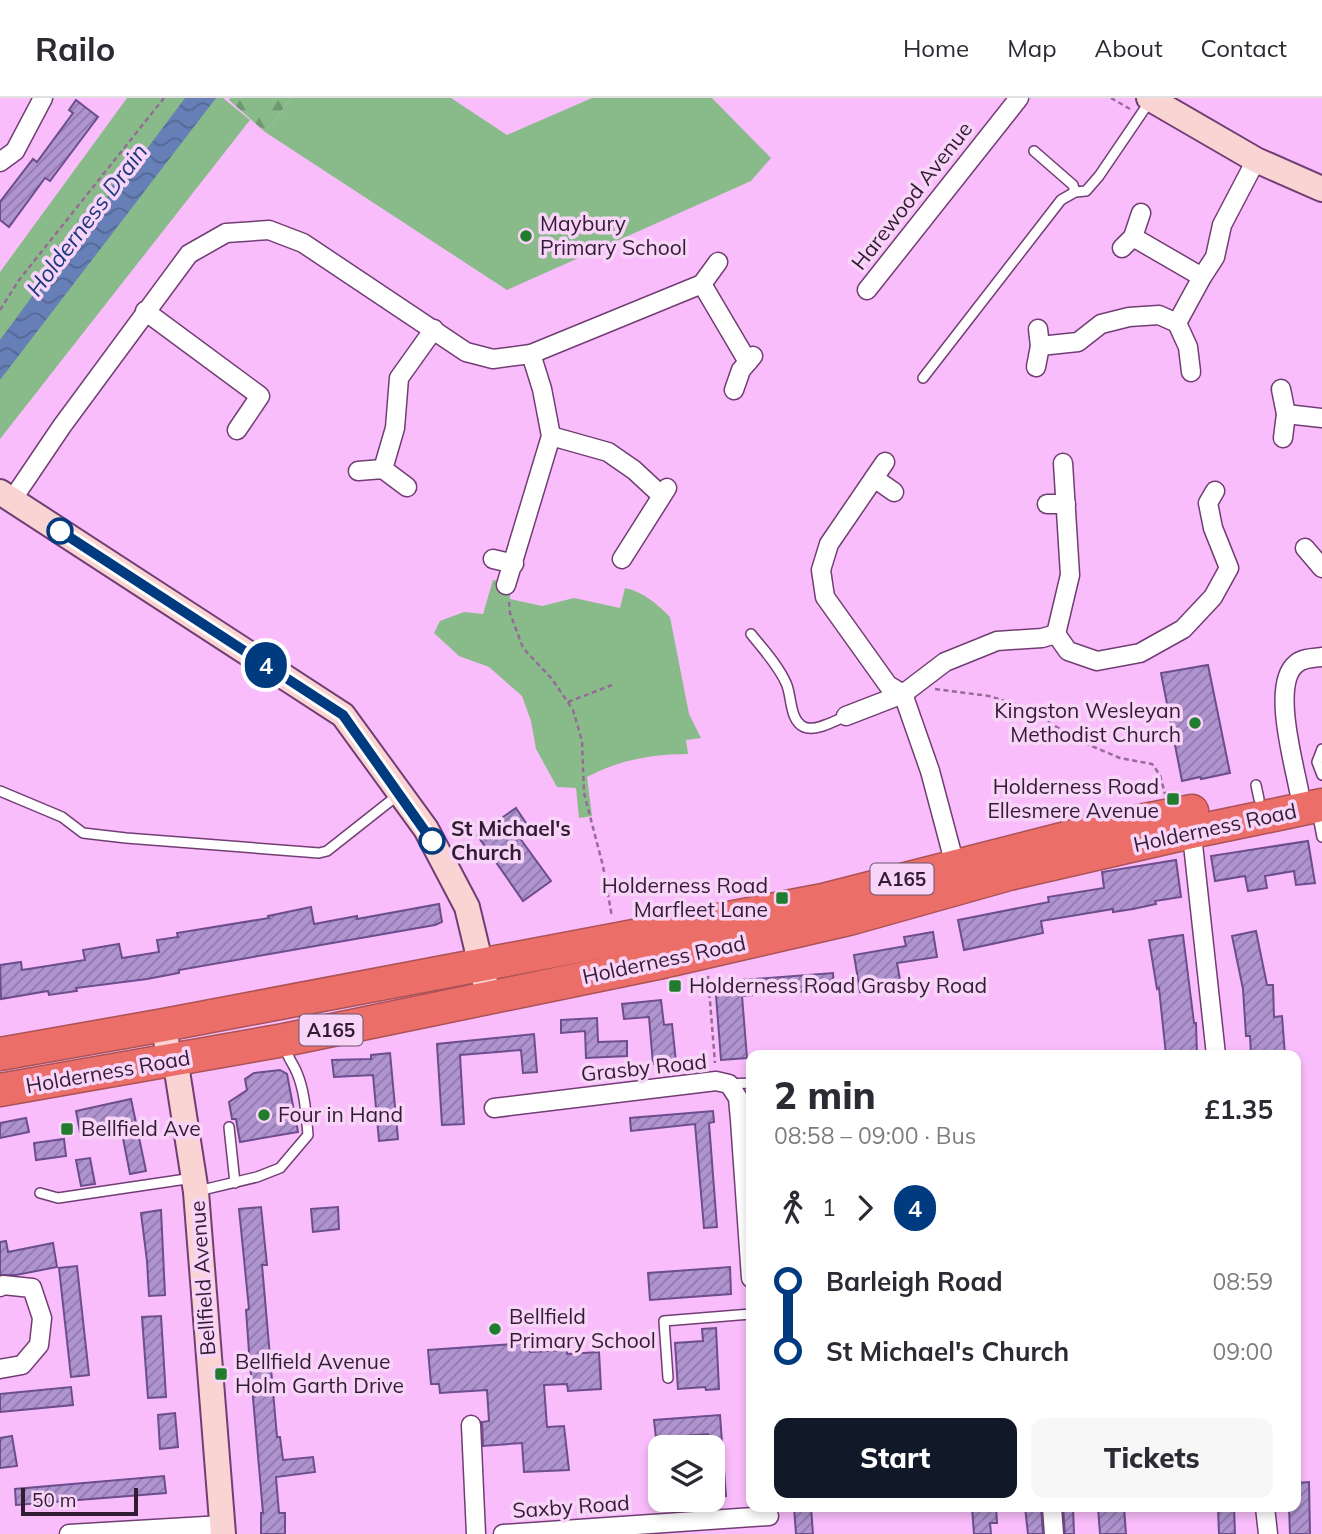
<!DOCTYPE html>
<html lang="en">
<head>
<meta charset="utf-8">
<style>
  body { margin:0; font-family:Mulish,sans-serif; background:#f7f7f7; color:#2b2b33; height:100vh; display:flex; flex-direction:column; font-size:26px; white-space:nowrap }
  * { box-sizing:border-box; margin:0 }
  p { font-size:23px; color:#7c7c81 }
  .icon { flex:none; width:38px; height:38px; fill:none; stroke:currentColor; stroke-width:2; stroke-linecap:round; stroke-linejoin:round }
  .map { position:relative; flex:1; overflow:hidden }
  .drawer { position:absolute; left:746px; top:952px; width:555px; height:462px; display:flex; flex-direction:column; background:#fff; border-radius:14px; box-shadow:0 4px 10px #0003 }
  .drawer>* { flex:none }
  .badge { padding:0 14px; border-radius:23px; font-size:24px; line-height:46px }
  .fabs { position:absolute; left:648px; top:1337px; display:grid; gap:14px }
  .fabs a { display:grid; place-items:center; width:77px; height:77px; border-radius:14px; background:#fff; box-shadow:0 4px 10px #0003; font-size:35px }
  .scale { position:absolute; left:21px; bottom:18px; width:117px; box-sizing:border-box; padding-left:7px; border:4px solid #321c33; border-top:0; font-size:19px; line-height:24px; white-space:nowrap; color:#321c33; -webkit-text-stroke:5px #f8d4f9; paint-order:stroke }
  .map>.badge { position:absolute; translate:-50% -50%; box-shadow:0 0 0 4px #fff }
  .legs { display:flex; align-items:center; gap:10px; height:77px; padding:0 28px; font-size:23px }
  .legs p { margin-inline-start:auto }
  .headline { display:flex; align-items:center; justify-content:space-between; height:119px; padding:0 28px }
  h1 { font-size:38px; font-weight:800; line-height:52px }
  .action { display:flex; gap:14px; margin-top:auto; padding:14px 28px }
  .action a { flex:1; height:80px; border-radius:14px; background:#111827; color:#fff; font-size:28px; font-weight:800; line-height:80px; text-align:center }
  .action a+a { background:#f7f7f7; color:#2b2b33 }
  ul { padding:0 28px; list-style:none }
  li { display:flex; align-items:center; gap:24px; height:70px; font-size:26px }
  li i { display:grid; place-items:center; width:10px; height:100%; margin:0 9px; background:currentColor }
  li i::after { content:''; width:18px; height:18px; margin:-9px; border:5px solid; border-radius:50%; background:#fff }
  li p { margin-inline-start:auto }
  li:first-child i { background:linear-gradient(#0000 50%,currentColor 0) }
  li:last-child i { background:linear-gradient(currentColor 50%,#0000 0) }
  header { display:flex; align-items:center; gap:42px; box-sizing:border-box; height:98px; padding:0 35px; background:#fff; border-bottom:2px solid #e1e1e2 }
  header strong { font-size:33px }
  nav { display:flex; gap:38px; margin-inline-start:auto; font-size:24px }
  .map>svg:first-child { display:block }
  .forest { fill:url(#forest-firs) }
  .green { fill:#89bb8a }
  .water { fill:url(#water-waves) }
  .building { fill:url(#building-hatch); stroke:#6c4d8d; stroke-width:2 }
  .lines { fill:none; stroke-linecap:round; stroke-linejoin:round }
  .lane-casing { stroke:#713e74; stroke-width:12 }
  .street-casing { stroke:#713e74; stroke-width:21 }
  .secondary-casing { stroke:#713e74; stroke-width:28 }
  .highway-casing { stroke:#aa5255; stroke-width:35 }
  .path { stroke:#946c96; stroke-width:2.5; stroke-dasharray:5 3.5; stroke-linecap:butt }
  .lane { stroke:#fff; stroke-width:9 }
  .street { stroke:#fff; stroke-width:18 }
  .secondary { stroke:#f9d4d2; stroke-width:24 }
  .highway { stroke:#eb6f68; stroke-width:32 }
  .line-1-casing { stroke:#fff; stroke-width:16 }
  .line-1 { stroke:#003b80; stroke-width:10 }
  .poi-dot { fill:#207d2d; stroke:#f8d4f9; stroke-width:2.5 }
  .stop-1-dot { fill:#fff; stroke:#003b80; stroke-width:3.5 }
  .labels { text-anchor:middle; stroke-width:7; stroke-linejoin:round; paint-order:stroke }
  .shield { fill:#f8d4f9; stroke:#6d536e; stroke-width:2 }
  .shield-label { font-size:19px; font-weight:bold; fill:#321c33 }
  .street-label { font-size:21px; fill:#321c33; stroke:#f8d4f9 }
  .poi-label { font-size:21px; fill:#321c33; stroke:#f8d4f9; text-anchor:start }
  .stop-label { font-size:21px; font-weight:bold; fill:#321c33; stroke:#f8d4f9; text-anchor:start }
  .water-label { font-size:23px; font-style:italic; fill:#1f397d; stroke:#f8d4f9 }
</style>
</head>
<body>
<header>
<strong>Railo</strong>
<nav><a>Home</a><a>Map</a><a>About</a><a>Contact</a></nav>
</header>
<div class="map">
<svg width="1322" height="1436" viewBox="0 0 1322 1436">
  <defs>
    <pattern id="forest-firs" width="22" height="20" patternUnits="userSpaceOnUse" patternTransform="scale(1.75)"><rect width="22" height="20" fill="#89bb8a"/><path d="M5 1l3.5 6h-7zM16 11l3.5 6h-7z" fill="#719771"/></pattern>
    <pattern id="water-waves" width="16" height="10" patternUnits="userSpaceOnUse" patternTransform="scale(1.75)"><rect width="16" height="10" fill="#667fb6"/><path d="M0 5q4-4 8 0t8 0" fill="none" stroke="#556795"/></pattern>
    <pattern id="building-hatch" width="6" height="6" patternUnits="userSpaceOnUse" patternTransform="scale(1.75)"><rect width="6" height="6" fill="#af94cf"/><path d="M-1 1l2-2M0 6l6-6M5 7l2-2" fill="none" stroke="#8f78a9"/></pattern>
  </defs>
  <rect width="100%" height="100%" fill="#f9bdfb"/>
  <path class="forest" d="M 230,0 L 292,0 L 265,34 L 229,2 Z"/>
  <g class="green">
    <path d="M 127,0 L 223,0 L 250,22 L 0,341 L 0,174 Z"/>
    <path d="M 292,0 L 451,0 L 507,37 L 592,0 L 712,0 L 771,60 L 751,83 L 507,192 L 265,34 Z"/>
    <path d="M 493,482 L 510,485 L 510,501 L 542,508 L 574,500 L 620,510 L 625,490 C 644,494 657,506 670,519 L 689,616 L 701,640 L 686,642 L 688,656 C 653,656 618,662 587,679 L 592,718 L 579,720 L 576,690 L 557,689 L 536,651 L 531,623 L 522,598 L 489,569 L 459,558 L 434,535 L 440,523 L 464,514 L 483,516 Z"/>
  </g>
  <path class="water" d="M 185,0 L 216,0 L 0,282 L 0,242 L 87,124 L 106,103 L 111,89 L 116,82 L 131,72 Z"/>
  <g class="building">
    <path d="M 76,2 L 98,19 L 50,83 L 45,80 L 9,129 L 0,122 L 0,104 L 33,61 L 37,64 L 73,15 L 69,12 Z"/>
    <path d="M 1208,567 L 1230,675 L 1201,681 L 1200,679 L 1182,683 L 1161,575 Z"/>
    <path d="M 516,710 L 530,731 L 519,739 L 551,783 L 523,803 L 477,737 Z"/>
    <path d="M 1308,743 L 1315,785 L 1296,787 L 1294,773 L 1265,778 L 1267,790 L 1248,793 L 1245,778 L 1215,783 L 1211,758 Z"/>
    <path d="M 1176,762 L 1181,799 L 1155,803 L 1156,806 L 1133,811 L 1113,814 L 1113,811 L 1041,823 L 1043,835 L 964,852 L 958,822 L 1049,804 L 1048,799 L 1104,790 L 1102,774 Z"/>
    <path d="M 439,806 L 442,824 L 435,827 L 179,872 L 179,875 L 147,881 L 76,890 L 77,893 L 49,897 L 48,893 L 1,901 L 0,867 L 21,864 L 22,872 L 85,862 L 83,852 L 119,846 L 122,860 L 159,854 L 157,842 L 178,839 L 177,835 L 269,820 L 268,818 L 311,809 L 314,826 L 357,818 L 357,821 Z"/>
    <path d="M 1256,833 L 1267,887 L 1273,887 L 1274,919 L 1282,918 L 1285,957 L 1251,957 L 1250,938 L 1246,938 L 1243,891 L 1232,838 Z"/>
    <path d="M 933,834 L 937,859 L 897,865 L 901,887 L 860,894 L 854,857 L 906,848 L 904,839 Z"/>
    <path d="M 1183,837 L 1194,925 L 1196,925 L 1197,957 L 1166,957 L 1159,890 L 1157,891 L 1149,842 Z"/>
    <path d="M 833,875 L 834,891 L 742,898 L 747,960 L 721,962 L 715,884 Z"/>
    <path d="M 661,902 L 664,927 L 672,926 L 676,964 L 653,966 L 649,919 L 624,921 L 622,906 Z"/>
    <path d="M 597,920 L 598,944 L 627,943 L 627,958 L 586,960 L 585,933 L 561,935 L 561,922 Z"/>
    <path d="M 534,936 L 537,974 L 523,975 L 521,952 L 460,957 L 464,1026 L 442,1027 L 437,946 Z"/>
    <path d="M 390,955 L 398,1041 L 379,1043 L 373,977 L 334,979 L 332,962 L 371,961 L 371,957 Z"/>
    <path d="M 280,972 L 287,976 L 298,1034 L 240,1044 L 236,1021 L 232,1021 L 229,1004 L 247,992 L 245,981 L 254,975 Z"/>
    <path d="M 131,1001 L 146,1073 L 130,1076 L 120,1025 L 80,1034 L 76,1013 Z"/>
    <path d="M 713,1013 L 714,1024 L 709,1025 L 717,1129 L 704,1130 L 695,1026 L 631,1033 L 630,1020 Z"/>
    <path d="M 26,1020 L 29,1034 L 0,1040 L 0,1025 Z"/>
    <path d="M 64,1041 L 66,1058 L 36,1062 L 34,1045 Z"/>
    <path d="M 90,1060 L 95,1086 L 81,1088 L 76,1062 Z"/>
    <path d="M 261,1109 L 267,1167 L 262,1167 L 277,1339 L 280,1339 L 283,1362 L 313,1359 L 315,1374 L 276,1379 L 279,1415 L 285,1415 L 285,1436 L 261,1436 L 261,1415 L 263,1415 L 249,1254 L 246,1212 L 249,1211 L 239,1111 Z"/>
    <path d="M 338,1109 L 339,1131 L 313,1134 L 311,1111 Z"/>
    <path d="M 161,1112 L 165,1197 L 149,1198 L 147,1163 L 141,1115 Z"/>
    <path d="M 6,1143 L 8,1154 L 53,1145 L 57,1169 L 16,1177 L 0,1177 L 0,1144 Z"/>
    <path d="M 77,1168 L 89,1277 L 71,1279 L 59,1170 Z"/>
    <path d="M 730,1169 L 731,1196 L 650,1202 L 648,1175 Z"/>
    <path d="M 161,1218 L 166,1299 L 148,1300 L 142,1219 Z"/>
    <path d="M 716,1230 L 719,1291 L 706,1292 L 705,1289 L 678,1291 L 675,1245 L 703,1243 L 702,1231 Z"/>
    <path d="M 529,1245 L 530,1254 L 567,1252 L 567,1256 L 599,1254 L 601,1291 L 568,1293 L 567,1286 L 544,1287 L 547,1329 L 564,1328 L 569,1372 L 524,1374 L 522,1345 L 483,1348 L 482,1324 L 489,1323 L 487,1292 L 440,1295 L 439,1286 L 431,1286 L 428,1252 Z"/>
    <path d="M 71,1289 L 73,1307 L 0,1314 L 0,1296 Z"/>
    <path d="M 175,1315 L 178,1349 L 160,1351 L 158,1317 Z"/>
    <path d="M 720,1317 L 726,1398 L 712,1399 L 712,1349 L 709,1349 L 708,1336 L 656,1340 L 654,1322 Z"/>
    <path d="M 12,1338 L 17,1368 L 0,1370 L 0,1340 Z"/>
    <path d="M 164,1378 L 166,1395 L 16,1407 L 15,1391 Z"/>
    <path d="M 1309,1384 L 1310,1436 L 1290,1436 L 1289,1409 L 1295,1409 L 1295,1385 Z"/>
    <path d="M 794,1409 L 811,1409 L 813,1436 L 796,1436 Z"/>
    <path d="M 972,1409 L 996,1409 L 997,1425 L 990,1425 L 991,1436 L 974,1436 Z"/>
    <path d="M 1025,1409 L 1041,1409 L 1043,1436 L 1028,1436 Z"/>
    <path d="M 1063,1409 L 1073,1409 L 1074,1436 L 1065,1436 Z"/>
    <path d="M 1098,1409 L 1124,1409 L 1126,1436 L 1100,1436 Z"/>
    <path d="M 1218,1409 L 1234,1409 L 1235,1436 L 1219,1436 Z"/>
  </g>
  <g class="lines">
    <g class="lane-casing">
      <g id="lane">
        <path d="M 1034,53 L 1073,87 L 1075,94"/>
        <path d="M 923,280 L 1061,102 L 1075,94 L 1086,93 L 1099,78 L 1150,3"/>
        <path d="M 751,536 C 763,551 778,567 786,585 C 792,597 789,622 804,629 C 815,634 835,623 846,618"/>
        <path d="M 1322,651 L 1317,664 L 1322,677"/>
        <path d="M 1256,687 L 1259,701"/>
        <path d="M 0,693 L 62,719 L 83,735 L 126,740 L 319,755 L 327,753 L 398,697"/>
        <path d="M 1317,713 L 1322,739"/>
        <path d="M 729,986 L 751,985"/>
        <path d="M 229,1029 L 235,1085"/>
        <path d="M 198,1093 L 257,1079 L 280,1070 L 308,1037 C 306,1016 305,994 297,975 C 293,965 287,959 285,949"/>
        <path d="M 40,1095 L 58,1100 L 193,1080"/>
        <path d="M 668,1280 L 664,1223 L 751,1216"/>
      </g>
    </g>
    <g class="street-casing">
      <g id="street">
        <path d="M 0,64 L 15,53 L 43,0"/>
        <path d="M 1133,139 L 1202,179"/>
        <path d="M 1122,150 L 1133,139 L 1141,115"/>
        <path d="M 702,186 L 748,264"/>
        <path d="M 867,192 L 1019,0"/>
        <path d="M 145,213 L 260,298 L 237,332"/>
        <path d="M 1177,225 L 1202,179 L 1215,159 L 1222,127 L 1256,62"/>
        <path d="M 1040,248 L 1078,244 L 1101,226 L 1129,219 L 1159,217 L 1177,225 L 1188,249 L 1191,274"/>
        <path d="M 1036,269 L 1040,248 L 1038,231"/>
        <path d="M 1281,291 L 1286,316 L 1283,340"/>
        <path d="M 734,292 L 741,272 L 753,258"/>
        <path d="M 1286,316 L 1322,320"/>
        <path d="M 551,338 L 608,354 L 634,372 L 661,397"/>
        <path d="M 885,364 L 829,446 L 821,472 L 825,499 L 888,587 L 903,596 L 930,673 L 955,767"/>
        <path d="M 383,371 L 395,330 L 399,280 L 434,231"/>
        <path d="M 358,373 L 383,371 L 407,389"/>
        <path d="M 874,380 L 894,394"/>
        <path d="M 12,402 L 62,328 L 189,156 L 226,135 L 269,132 L 303,145 L 466,254 L 493,261 L 531,256 L 702,186 L 718,164"/>
        <path d="M 1047,406 L 1066,406"/>
        <path d="M 1305,450 L 1322,470"/>
        <path d="M 493,461 L 514,466"/>
        <path d="M 622,461 L 667,390"/>
        <path d="M 506,487 L 551,338 L 542,291 L 531,256"/>
        <path d="M 1056,536 L 1068,553 L 1097,563 L 1140,555 L 1183,531 L 1213,499 L 1229,470 L 1213,430 L 1208,405 L 1215,393"/>
        <path d="M 846,618 L 903,596 L 945,564 L 997,543 L 1042,540 L 1056,536 L 1070,477 L 1063,365"/>
        <path d="M 1299,693 C 1294,665 1271,586 1296,566 C 1303,560 1313,560 1322,559"/>
        <path d="M 1191,728 L 1216,957"/>
        <path d="M 494,1010 L 716,983 L 729,986 L 738,1000 L 740,1022 L 751,1180"/>
        <path d="M 0,1189 L 3,1187 L 32,1190 L 42,1220 L 39,1247 L 22,1267 L 0,1271"/>
        <path d="M 471,1327 L 476,1436"/>
        <path d="M 1052,1409 L 1054,1436"/>
        <path d="M 1265,1409 L 1268,1436"/>
        <path d="M 69,1436 L 222,1427"/>
        <path d="M 503,1436 L 769,1418"/>
      </g>
    </g>
    <g class="secondary-casing">
      <g id="secondary">
        <path d="M 1149,0 L 1256,62 L 1322,91"/>
        <path d="M 0,394 L 343,617 L 426,731 L 467,809 L 485,884"/>
        <path d="M 164,927 L 168,955 L 177,973 L 196,1094 L 223,1436"/>
      </g>
    </g>
    <g class="highway-casing">
      <g id="highway">
        <path d="M 0,956 L 164,927 L 823,802 L 1113,728 L 1192,713"/>
        <path d="M 0,992 L 284,942 L 667,863 L 849,821 L 1009,776 L 1192,734 L 1322,707"/>
      </g>
    </g>
    <g class="path">
      <path d="M 1111,0 L 1130,11"/>
      <path d="M 0,212 L 19,182 L 164,0"/>
      <path d="M 509,504 L 510,515 L 523,550 L 552,581 L 573,612 L 582,643 L 584,695 L 603,768 L 612,819"/>
      <path d="M 935,591 L 989,598 L 1019,607 L 1082,644 L 1120,660 L 1152,666 L 1160,677 L 1165,696"/>
      <path d="M 568,604 L 612,587"/>
      <path d="M 708,878 L 715,965"/>
    </g>
    <use href="#lane" class="lane"/>
    <use href="#street" class="street"/>
    <use href="#secondary" class="secondary"/>
    <use href="#highway" class="highway"/>
  </g>
  <g class="lines">
    <g class="line-1-casing">
      <path id="line-1" d="M 60,433 L 343,617 L 432,743"/>
    </g>
    <use href="#line-1" class="line-1"/>
  </g>
  <g class="poi-dot">
    <circle cx="526" cy="138" r="7"/>
    <circle cx="1195" cy="625" r="7"/>
    <rect x="1166" y="694" width="14" height="14" rx="3.5"/>
    <rect x="775" y="793" width="14" height="14" rx="3.5"/>
    <rect x="668" y="881" width="14" height="14" rx="3.5"/>
    <circle cx="264" cy="1017" r="7"/>
    <rect x="60" y="1024" width="14" height="14" rx="3.5"/>
    <circle cx="495" cy="1231" r="7"/>
    <rect x="214" y="1269" width="14" height="14" rx="3.5"/>
  </g>
  <g class="stop-1-dot">
    <circle cx="60" cy="433" r="12"/>
    <circle cx="432" cy="743" r="12"/>
  </g>
  <g class="labels">
    <g class="shield">
      <rect x="870.5" y="765.5" width="63" height="31" rx="5"/>
      <rect x="299.5" y="916.5" width="63" height="31" rx="5"/>
    </g>
    <g class="shield-label">
      <text x="902" y="788">A165</text>
      <text x="331" y="939">A165</text>
    </g>
    <g class="street-label">
      <text transform="translate(912 98) rotate(-52)" y="7">Harewood Avenue</text>
      <text transform="translate(1215 730) rotate(-12)" y="7">Holderness Road</text>
      <text transform="translate(664 862) rotate(-12)" y="7">Holderness Road</text>
      <text transform="translate(644 970) rotate(-6)" y="7">Grasby Road</text>
      <text transform="translate(108 974) rotate(-10)" y="7">Holderness Road</text>
      <text transform="translate(203 1180) rotate(-94)" y="7">Bellfield Avenue</text>
      <text transform="translate(571 1409) rotate(-4)" y="7">Saxby Road</text>
    </g>
    <g class="poi-label">
      <text x="540" y="133">Maybury<tspan x="540" dy="24">Primary School</tspan></text>
      <text x="1181" y="620" text-anchor="end">Kingston Wesleyan<tspan x="1181" dy="24">Methodist Church</tspan></text>
      <text x="1159" y="696" text-anchor="end">Holderness Road<tspan x="1159" dy="24">Ellesmere Avenue</tspan></text>
      <text x="768" y="795" text-anchor="end">Holderness Road<tspan x="768" dy="24">Marfleet Lane</tspan></text>
      <text x="689" y="895">Holderness Road Grasby Road</text>
      <text x="278" y="1024">Four in Hand</text>
      <text x="81" y="1038">Bellfield Ave</text>
      <text x="509" y="1226">Bellfield<tspan x="509" dy="24">Primary School</tspan></text>
      <text x="235" y="1271">Bellfield Avenue<tspan x="235" dy="24">Holm Garth Drive</tspan></text>
    </g>
    <g class="stop-label">
      <text x="451" y="738">St Michael's<tspan x="451" dy="24">Church</tspan></text>
    </g>
    <g class="water-label">
      <text transform="translate(87 122) rotate(-53)" y="8">Holderness Drain</text>
    </g>
  </g>
</svg>
<div class="fabs">
<a><svg class="icon" aria-label="layers" viewBox="0 0 24 24"><path d="M12 4l9 5-9 5-9-5zM3 14l9 5 9-5"/></svg></a>
</div>
<div class="scale">50 m</div>
<b class="badge" style="left:266px;top:567px;background:#003b80;color:#fff">4</b>
<section class="drawer">
<div class="headline"><div><h1>2 min</h1><p>08:58 – 09:00 · Bus</p></div><b>£1.35</b></div>
<div class="legs"><svg class="icon" aria-label="walk" viewBox="0 0 24 24"><circle cx="13" cy="4" r="2"/><path d="M13 8l-2 6 4 7M11 14l-3 7M7 12l3-4h3l4 4"/></svg>1<svg class="icon" aria-label="forward" viewBox="0 0 24 24"><path d="M9 5l7 7-7 7"/></svg><b class="badge" style="background:#003b80;color:#fff">4</b></div>
<ul>
<li><i style="color:#003b80"></i><b>Barleigh Road</b><p>08:59</p></li>
<li><i style="color:#003b80"></i><b>St Michael's Church</b><p>09:00</p></li>
</ul>
<div class="action"><a>Start</a><a>Tickets</a></div>
</section>
</div>
</body>
</html>
